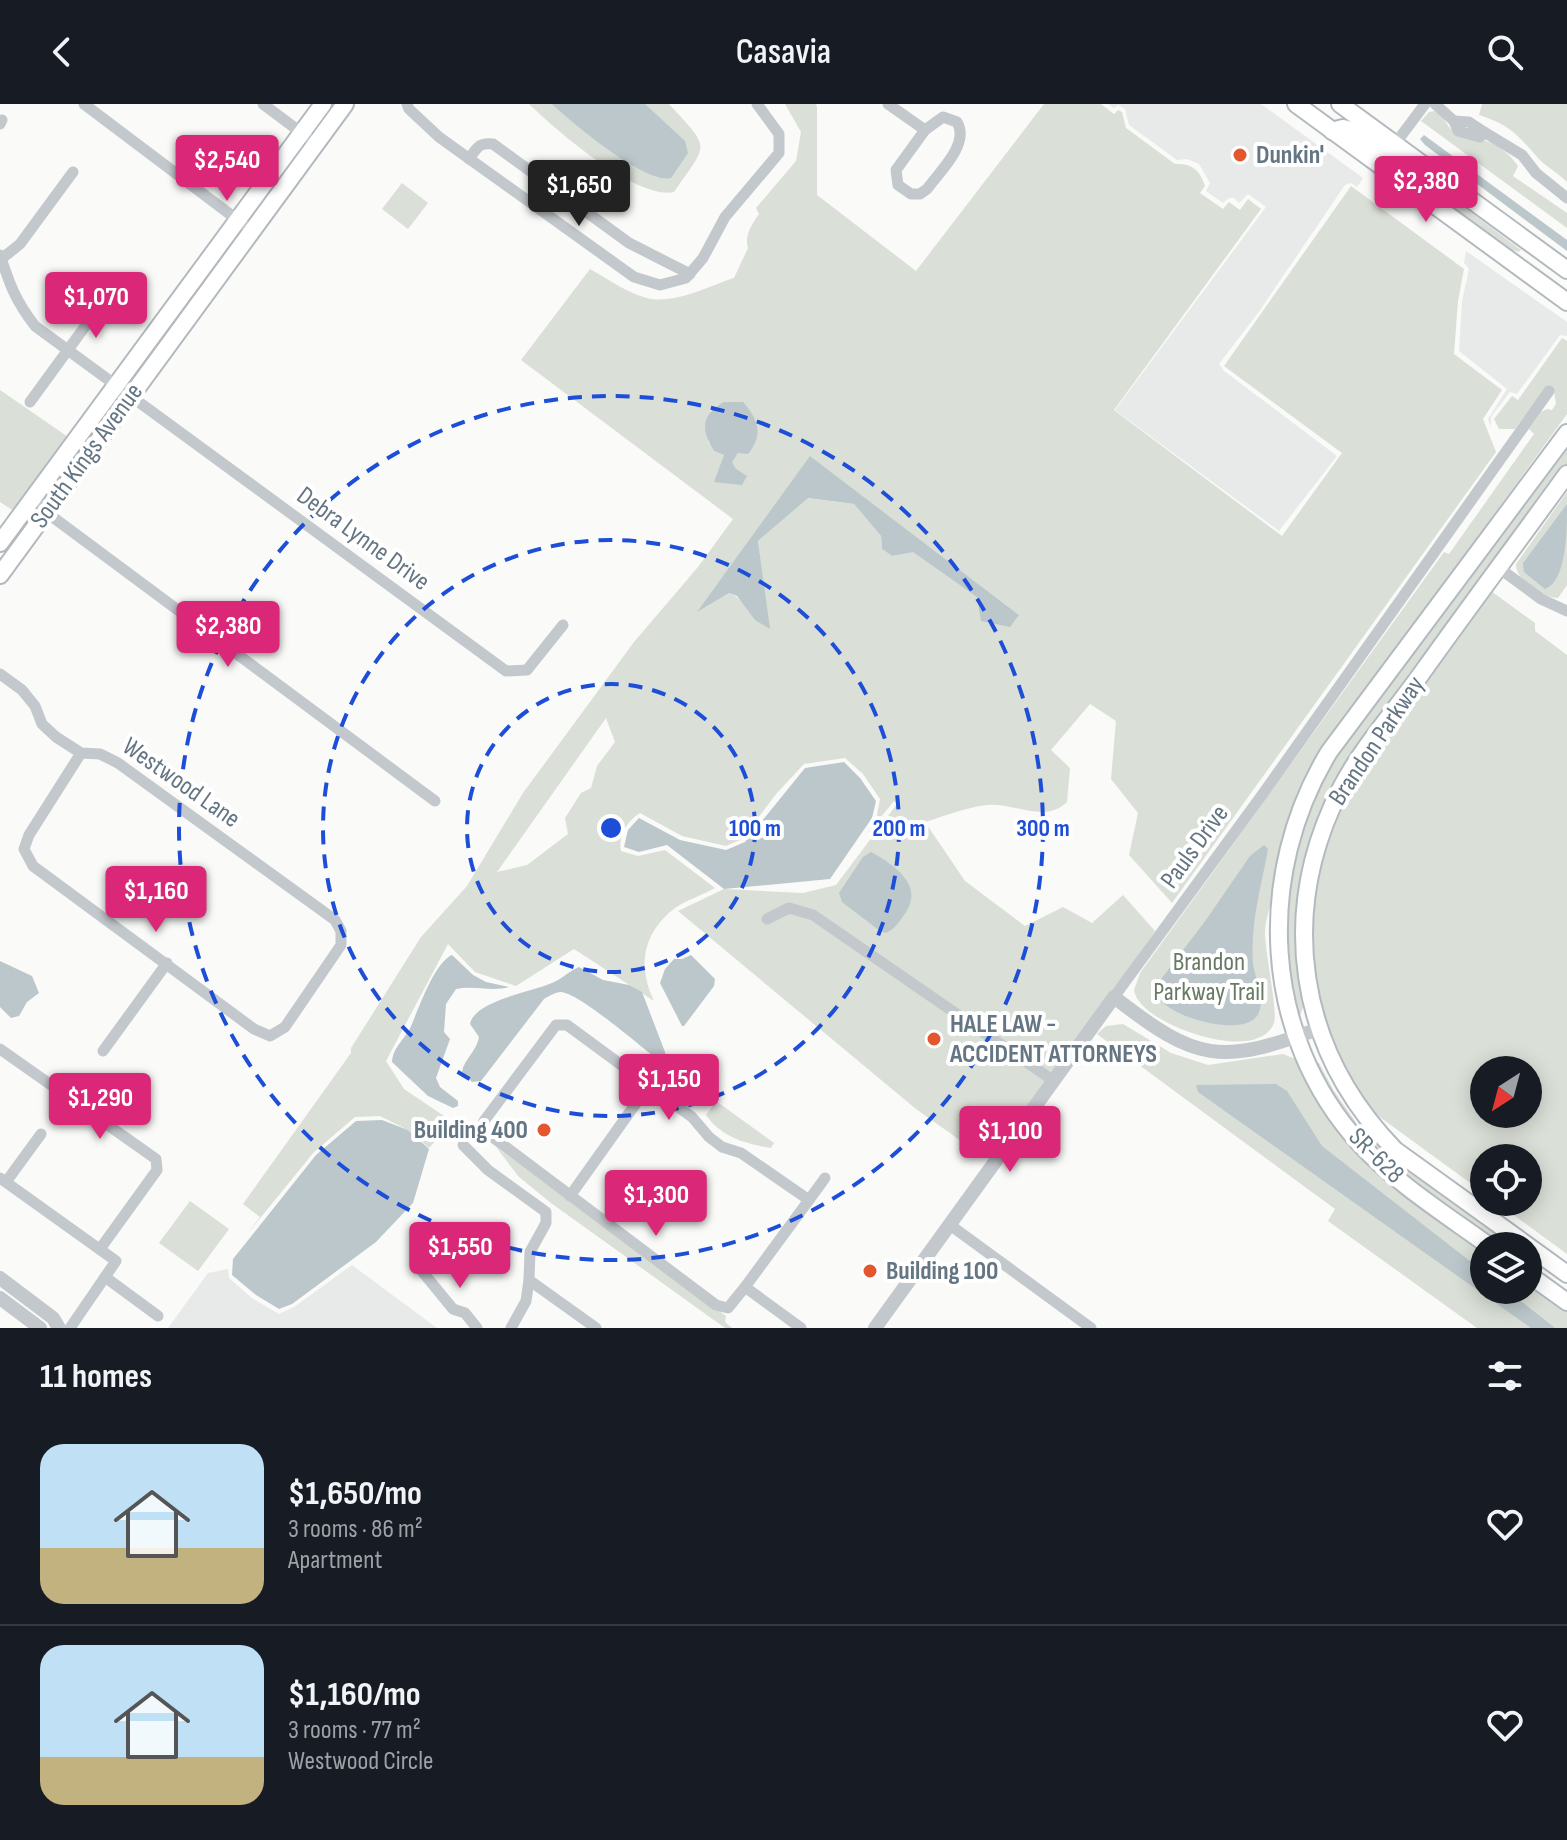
<!DOCTYPE html>
<html lang="en">
<head>
<meta charset="utf-8">
<style>
  body { margin:0; font-family:"Sofia Sans Condensed",sans-serif; background:#242831; color:#f1f3f6; height:100vh; display:flex; flex-direction:column; font-size:30px; white-space:nowrap }
  * { box-sizing:border-box; margin:0 }
  p { font-size:26px; color:#9ea1a6 }
  .icon { flex:none; width:44px; height:44px; fill:none; stroke:currentColor; stroke-width:2; stroke-linecap:round; stroke-linejoin:round }
  .map { position:relative; height:1224px; overflow:hidden }
  .details { display:flex; flex-direction:column; background:#171b24; flex:1 }
  .details>* { flex:none }
  .needle { width:52px; rotate:216deg }
  .tools { position:absolute; left:1470px; top:952px; display:grid; gap:16px }
  .tools a { display:grid; place-items:center; width:72px; height:72px; border-radius:50%; background:#171b24; box-shadow:0 4px 20px #0003; font-size:40px }
  .price { position:absolute; translate:-50% -68px; padding:0 18px; border-radius:8px; background:#db2777; color:#fff; font-size:26px; line-height:52px; filter:drop-shadow(0 2px 4px #0008) }
  .price::after { content:''; position:absolute; left:50%; top:48px; width:24px; height:18px; margin-left:-12px; background:inherit; clip-path:polygon(0 0,100% 0,50% 100%) }
  .price.active { background:#222; color:#fff }
  ul { padding:0; list-style:none }
  li { display:flex; align-items:center; gap:24px; height:200px; padding:0 40px }
  li+li { border-top:2px solid #363941 }
  li span { display:grid; place-items:center; flex:none; width:224px; height:160px; border-radius:24px; color:#555 }
  li>.icon { margin-inline-start:auto }
  span .icon { width:96px; height:96px; fill:#fffc; stroke-width:1 }
  li b { font-size:34px }
  h2 { display:flex; justify-content:space-between; align-items:center; height:96px; padding:0 40px; font-size:34px }
  header { display:flex; justify-content:space-between; align-items:center; height:104px; padding:0 40px; background:#171b24; font-size:36px; font-weight:600 }
  .map>svg:first-child { display:block }
</style>
</head>
<body>
<header><svg class="icon" aria-label="back" viewBox="0 0 24 24"><path d="M15 5l-7 7 7 7"/></svg>Casavia<svg class="icon" aria-label="search" viewBox="0 0 24 24"><circle cx="10" cy="10" r="6"/><path d="M15 15l6 6"/></svg></header>
<div class="map">
<svg width="1567" height="1224" viewBox="0 0 1567 1224">
  <rect width="100%" height="100%" fill="#fafaf8"/>
  <!-- built -->
  <g fill="#e8e9e9">
    <polygon points="1108,0 1261,0 1363,74 1357,83 1351,79 1345,81 1258,209 1219,260 1224,267 1337,352 1279,427 1115,306 1266,103 1248,90 1239,99 1234,94 1229,94 1223,99 1206,87 1210,79 1199,60 1187,55 1177,56 1129,21 1125,5 1118,1 1114,4"/>
    <polygon points="1466,147 1567,218 1567,232 1560,231 1517,290 1510,288 1491,313 1491,323 1488,315 1507,285 1459,247 1462,197 1469,165 1464,159"/>
    <polygon points="352,1161 437,1224 168,1224 208,1169 228,1165 229,1174 253,1195 279,1210 294,1203"/>
  </g>
  <!-- green -->
  <g fill="#dadfd7" fill-rule="evenodd">
    <path d="M529 0H669C711 46 709 38 674 88 636 96 556 26 529 0Z"/>
    <path d="M785 0H816L817 3V91L916 167 1044 0H1101L1114 10 1118 6 1122 8 1126 24 1175 60C1192 59 1200 66 1205 82L1200 89 1223 105 1229 98 1240 106 1248 95 1261 105 1114 306 1282 432 1342 349 1224 262 1351 82 1464 165 1458 197 1454 250 1502 286 1483 315 1496 348 1172 799 1129 751 1138 709 1111 675 1116 617 1090 600 1051 646 1070 664 1067 698C1045 720 1014 698 987 701 967 703 945 712 925 718L965 777 1025 822 1063 803 1092 819 1123 791 1155 827 1054 977 985 1054 916 1005 678 807 724 785 803 789 836 781 897 700 894 697 867 730 876 716 880 695 863 670 845 654 804 660 777 689 742 735 726 742 682 732 640 709C627 717 618 732 621 747L638 752 665 746 715 784C703 791 686 796 675 804 643 829 637 861 654 897L574 845 516 882 475 868 448 840 386 957 404 985 453 1018 429 1044 408 1026 380 1012 355 1013 314 1048 248 1129 260 1113 243 1100 351 949V944L421 833 467 782 523 689 634 538 698 463 733 415 521 256 590 165C608 175 627 189 647 194 674 201 709 182 734 174L748 144C744 132 752 120 759 110L756 104 796 57 801 28ZM723 298H743L738 349 731 358 736 365 719 368 724 351 714 347 708 338 711 305ZM811 353 1019 511 978 493 913 447 892 452 882 445 881 432 854 400 807 394 758 437 769 524C752 515 745 495 729 489L698 507ZM606 614 615 638 597 662 591 684 581 689 565 714 568 730 527 761 497 768Z"/>
    <path d="M1482 0H1567V78C1558 69 1545 62 1537 53 1517 30 1510 21 1479 11Z"/>
    <path d="M1434 7C1445 12 1447 24 1456 30 1464 36 1473 35 1482 36 1495 38 1511 51 1518 62L1513 72 1567 109V124L1421 17 1429 8Z"/>
    <polygon points="402,79 428,99 408,125 382,105"/>
    <polygon points="1425,81 1445,89 1521,146 1519,148 1502,143 1422,84"/>
    <path d="M1562 234 1567 237V310L1328 639C1297 692 1282 732 1272 793 1270 804 1265 817 1265 828 1265 847 1278 909 1274 919 1258 960 1157 924 1139 897 1136 894 1135 890 1134 886L1140 869 1444 448 1449 450 1534 330 1529 325 1541 308 1547 305 1552 306 1556 300 1554 287 1547 282 1515 325H1499L1494 315 1512 292 1518 296Z"/>
    <polygon points="0,286 71,335 17,409 0,398"/>
    <polygon points="1567,338 1567,360 1358,647 1297,822 1303,903 1300,912 1292,899 1283,806 1300,721 1336,649"/>
    <path d="M1567 388V481L1558 494C1542 494 1516 477 1516 460Z"/>
    <path d="M1491 487 1535 519V527L1567 551V1150L1496 1098H1528V1054H1484V1089L1366 1003 1356 989 1323 919 1309 827 1319 757 1341 698ZM1484 966H1528V1010H1484Z"/>
    <polygon points="1123,920 1171,949 1208,961 1283,950 1298,956 1313,987 1352,1041 1484,1146 1484,1186 1528,1186 1528,1178 1567,1206 1567,1224 1477,1224 1328,1117 1335,1105 1097,930 1106,922"/>
    <polygon points="1315,956 1319,959 1334,987 1362,1027 1421,1076 1514,1142 1496,1142 1400,1072 1347,1017"/>
    <path d="M716 997 774 1039 771 1044C746 1040 721 1033 706 1011Z"/>
    <polygon points="496,1043 726,1212 725,1218 732,1224 725,1224 551,1099 519,1073"/>
    <polygon points="190,1097 229,1125 198,1167 159,1139"/>
  </g>
  <!-- water -->
  <g fill="#bbc7cb">
    <path d="M552 0H645L685 37 688 49 671 74C646 81 571 18 552 0Z"/>
    <polygon points="1424,31 1567,136 1567,147 1425,41 1420,35"/>
    <path d="M723 298H743C758 315 764 331 748 350L738 349 732 358 736 365 747 372 742 381 714 378 724 351 714 347C701 326 701 311 723 298Z"/>
    <polygon points="810,352 1019,511 1010,523 981,517 977,493 913,448 892,452 882,445 881,432 854,400 808,394 758,437 770,525 755,516 737,492 729,489 697,508"/>
    <path d="M1567 400C1567 424 1567 477 1545 485L1524 468 1523 459Z"/>
    <polygon points="844,658 860,674 876,697 872,714 830,775 724,785 667,741 639,748 624,743 628,726 639,714 680,736 726,746 745,738 805,664"/>
    <path d="M1264 741 1268 745C1261 784 1250 819 1253 860 1255 874 1265 893 1259 908 1253 925 1224 922 1209 919 1188 914 1165 906 1152 887L1206 816 1250 752Z"/>
    <path d="M871 748C895 761 926 783 904 811 899 818 895 825 886 829L880 827 842 798 839 789 863 753Z"/>
    <path d="M452 851 473 871 486 878 509 883C491 888 474 881 456 885L446 900 444 928 450 935 436 974 440 983 458 997V1002L453 1004 428 992 392 958C393 942 406 935 412 920 419 903 435 858 452 851Z"/>
    <polygon points="691,851 715,875 714,882 684,922 682,922 660,879 665,865 674,855 682,855"/>
    <polygon points="0,857 32,872 39,889 27,898 19,912 11,914 0,903"/>
    <path d="M579 863 603 876 629 881 642 888 665 948 666 957 657 955C640 942 579 889 561 888 555 888 549 892 544 895L481 977 472 978 462 968C464 955 477 947 479 933L470 920C474 897 531 888 552 879 562 875 569 867 579 863Z"/>
    <polygon points="1276,980 1287,987 1322,1042 1484,1168 1484,1186 1507,1186 1555,1224 1531,1224 1198,988 1196,981"/>
    <polygon points="382,1016 408,1026 429,1045 413,1099 376,1138 292,1200 279,1205 256,1191 232,1171 233,1155 316,1051 356,1017"/>
  </g>
  <g fill="none" stroke-linecap="round" stroke-linejoin="round">
    <defs>
      <g id="secondary">
        <polyline points="1296,0 1567,198"/>
        <polyline points="1340,0 1567,166"/>
        <polyline points="1332,27 1343,24 1354,27 1414,69 1436,76"/>
        <path d="M1567 370C1520 435 1471 500 1424 566 1398 603 1362 643 1341 684 1277 809 1297 945 1395 1046L1567 1170"/>
        <polyline points="0,439 323,0"/>
        <polyline points="0,471 345,0"/>
        <path d="M1489 1142C1445 1110 1397 1080 1360 1040 1261 931 1255 770 1329 648L1567 329"/>
        <polyline points="1528,1170 1567,1198"/>
      </g>
    </defs>
    <!-- secondary casing -->
    <use href="#secondary" stroke="#b3babf" stroke-width="20"/>
    <!-- minor -->
    <g stroke="#c3c8cc" stroke-width="11">
      <polyline points="84,0 243,120"/>
      <polyline points="263,0 307,33"/>
      <polyline points="407,0 409,5 439,33 634,173 660,181 686,174 703,154 725,113 779,49 779,30 757,0"/>
      <polyline points="888,0 925,26"/>
      <polyline points="1435,0 1454,17 1458,27 1480,33 1484,28 1522,51 1536,69 1567,94"/>
      <path d="M943 13 957 18C970 40 940 67 927 85L920 90H911L898 81 896 66 925 26Z"/>
      <polyline points="1454,17 1469,18 1484,28"/>
      <polyline points="0,20 2,16"/>
      <polyline points="1395,40 1425,0"/>
      <path d="M469 55C477 44 479 38 493 40L629 139 690 170"/>
      <path d="M0 151C10 181 15 196 35 222L506 567 527 566 563 521"/>
      <polyline points="0,156 20,140 73,68"/>
      <polyline points="30,298 97,206"/>
      <polyline points="43,402 54,414 435,697"/>
      <polyline points="1499,464 1541,495 1567,507"/>
      <polyline points="0,570 22,586 35,602 42,620 56,633 81,649 100,650 118,659 335,816 341,827 341,841 285,923 270,932 254,925 33,762 24,745 29,731 81,649"/>
      <polyline points="767,815 789,804 813,811 1054,977"/>
      <polyline points="1114,893 1262,691 1549,287"/>
      <polyline points="0,945 156,1055 157,1066 100,1145"/>
      <polyline points="103,947 167,859"/>
      <polyline points="463,1041 488,1066 546,1108 546,1119 530,1148 529,1176 596,1224"/>
      <polyline points="0,1074 116,1157 70,1224"/>
      <polyline points="6,1078 41,1030"/>
      <polyline points="570,1092 649,981"/>
      <polyline points="809,1096 825,1074"/>
      <polyline points="950,1121 1091,1224"/>
      <polyline points="451,1142 421,1166 453,1205 465,1209 477,1224"/>
      <polyline points="105,1173 158,1212"/>
      <polyline points="745,1183 809,1096 741,1049 722,1043 709,1033 692,1013 567,921 556,921 484,1017 482,1025 716,1201 728,1204 745,1183 801,1224"/>
      <polyline points="511,1224 526,1197 529,1176"/>
    </g>
    <!-- tertiary -->
    <g stroke="#c3c8cc" stroke-width="14">
      <polyline points="0,1174 53,1214 59,1224"/>
      <polyline points="0,1194 40,1224"/>
      <path d="M875 1224 1114 893C1197 958 1220 961 1318 925"/>
    </g>
    <!-- secondary -->
    <use href="#secondary" stroke="#fff" stroke-width="16"/>
  </g>
  <!-- distance rings -->
  <g fill="none" stroke="#1d4ed8" stroke-width="4" stroke-dasharray="14 10">
    <circle cx="611" cy="724" r="144"/>
    <circle cx="611" cy="724" r="288"/>
    <circle cx="611" cy="724" r="432"/>
  </g>
  <!-- markers -->
  <g fill="#e4572e" stroke="#fff" stroke-width="3">
    <circle cx="1240" cy="51" r="8"/>
    <circle cx="934" cy="935" r="8"/>
    <circle cx="544" cy="1026" r="8"/>
    <circle cx="870" cy="1167" r="8"/>
  </g>
  <g text-anchor="middle" dominant-baseline="central" stroke-width="8" stroke-linejoin="round" paint-order="stroke">
    <!-- poi labels -->
    <g font-size="26" font-weight="bold" fill="#657683" stroke="#fff" text-anchor="start">
      <text x="1256" y="51">Dunkin'</text>
      <text x="950" y="920">HALE LAW -<tspan x="950" dy="30">ACCIDENT ATTORNEYS</tspan></text>
      <text x="528" y="1026" text-anchor="end">Building 400</text>
      <text x="886" y="1167">Building 100</text>
    </g>
    <!-- street labels -->
    <g font-size="26" fill="#657683" stroke="#fff">
      <text transform="translate(87 352) rotate(-54)">South Kings Avenue</text>
      <text transform="translate(363 435) rotate(36)">Debra Lynne Drive</text>
      <text transform="translate(1377 637) rotate(-56)">Brandon Parkway</text>
      <text transform="translate(181 679) rotate(35)">Westwood Lane</text>
      <text transform="translate(1195 743) rotate(-54)">Pauls Drive</text>
      <text transform="translate(1376 1052) rotate(45)">SR-628</text>
    </g>
    <!-- park labels -->
    <g font-size="26" fill="#687a64" stroke="#fff">
      <text x="1209" y="858">Brandon<tspan x="1209" dy="30">Parkway Trail</tspan></text>
    </g>
  </g>
  <circle cx="611" cy="724" r="12" fill="#1d4ed8" stroke="#fff" stroke-width="4"/>
  <g font-size="24" text-anchor="middle" font-weight="bold" fill="#1d4ed8" stroke="#fff" stroke-width="8" stroke-linejoin="round" paint-order="stroke">
    <text x="755" y="732">100 m</text>
    <text x="899" y="732">200 m</text>
    <text x="1043" y="732">300 m</text>
  </g>
</svg>
<div class="tools">
<a><svg class="needle" viewBox="-14 -14 28 28"><path d="M0-13l5 13h-10z" fill="#e53935"/><path d="M0 13l5-13h-10z" fill="#9ea1a6"/></svg></a>
<a><svg class="icon" aria-label="locate" viewBox="0 0 24 24"><circle cx="12" cy="12" r="6"/><path d="M12 2v4M12 18v4M2 12h4M18 12h4"/></svg></a>
<a><svg class="icon" aria-label="layers" viewBox="0 0 24 24"><path d="M12 4l9 5-9 5-9-5zM3 14l9 5 9-5"/></svg></a>
</div>
<b class="price" style="left:227px;top:99px">$2,540</b>
<b class="price" style="left:1426px;top:120px">$2,380</b>
<b class="price active" style="left:579px;top:124px">$1,650</b>
<b class="price" style="left:96px;top:236px">$1,070</b>
<b class="price" style="left:228px;top:565px">$2,380</b>
<b class="price" style="left:156px;top:830px">$1,160</b>
<b class="price" style="left:669px;top:1018px">$1,150</b>
<b class="price" style="left:100px;top:1037px">$1,290</b>
<b class="price" style="left:1010px;top:1070px">$1,100</b>
<b class="price" style="left:656px;top:1134px">$1,300</b>
<b class="price" style="left:460px;top:1186px">$1,550</b>
</div>
<section class="details">
<h2>11 homes<svg class="icon" aria-label="filters" viewBox="0 0 24 24"><path d="M4 7h16M4 17h16"/><circle cx="9" cy="7" r="2"/><circle cx="15" cy="17" r="2"/></svg></h2>
<ul>
<li><span style="background:linear-gradient(#bfe0f5 65%,#c2b280 0)"><svg class="icon" aria-label="home" viewBox="0 0 24 24"><path d="M3 11l9-7 9 7M6 9v11h12V9"/></svg></span><div><b>$1,650/mo</b><p>3 rooms · 86 m²</p><p>Apartment</p></div><svg class="icon" aria-label="heart" viewBox="0 0 24 24"><path d="M12 20l-8-8c-3-5 5-10 8-4 3-6 11-1 8 4z"/></svg></li>
<li><span style="background:linear-gradient(#bfe0f5 70%,#c2b280 0)"><svg class="icon" aria-label="home" viewBox="0 0 24 24"><path d="M3 11l9-7 9 7M6 9v11h12V9"/></svg></span><div><b>$1,160/mo</b><p>3 rooms · 77 m²</p><p>Westwood Circle</p></div><svg class="icon" aria-label="heart" viewBox="0 0 24 24"><path d="M12 20l-8-8c-3-5 5-10 8-4 3-6 11-1 8 4z"/></svg></li>
</ul>
</section>
</body>
</html>
